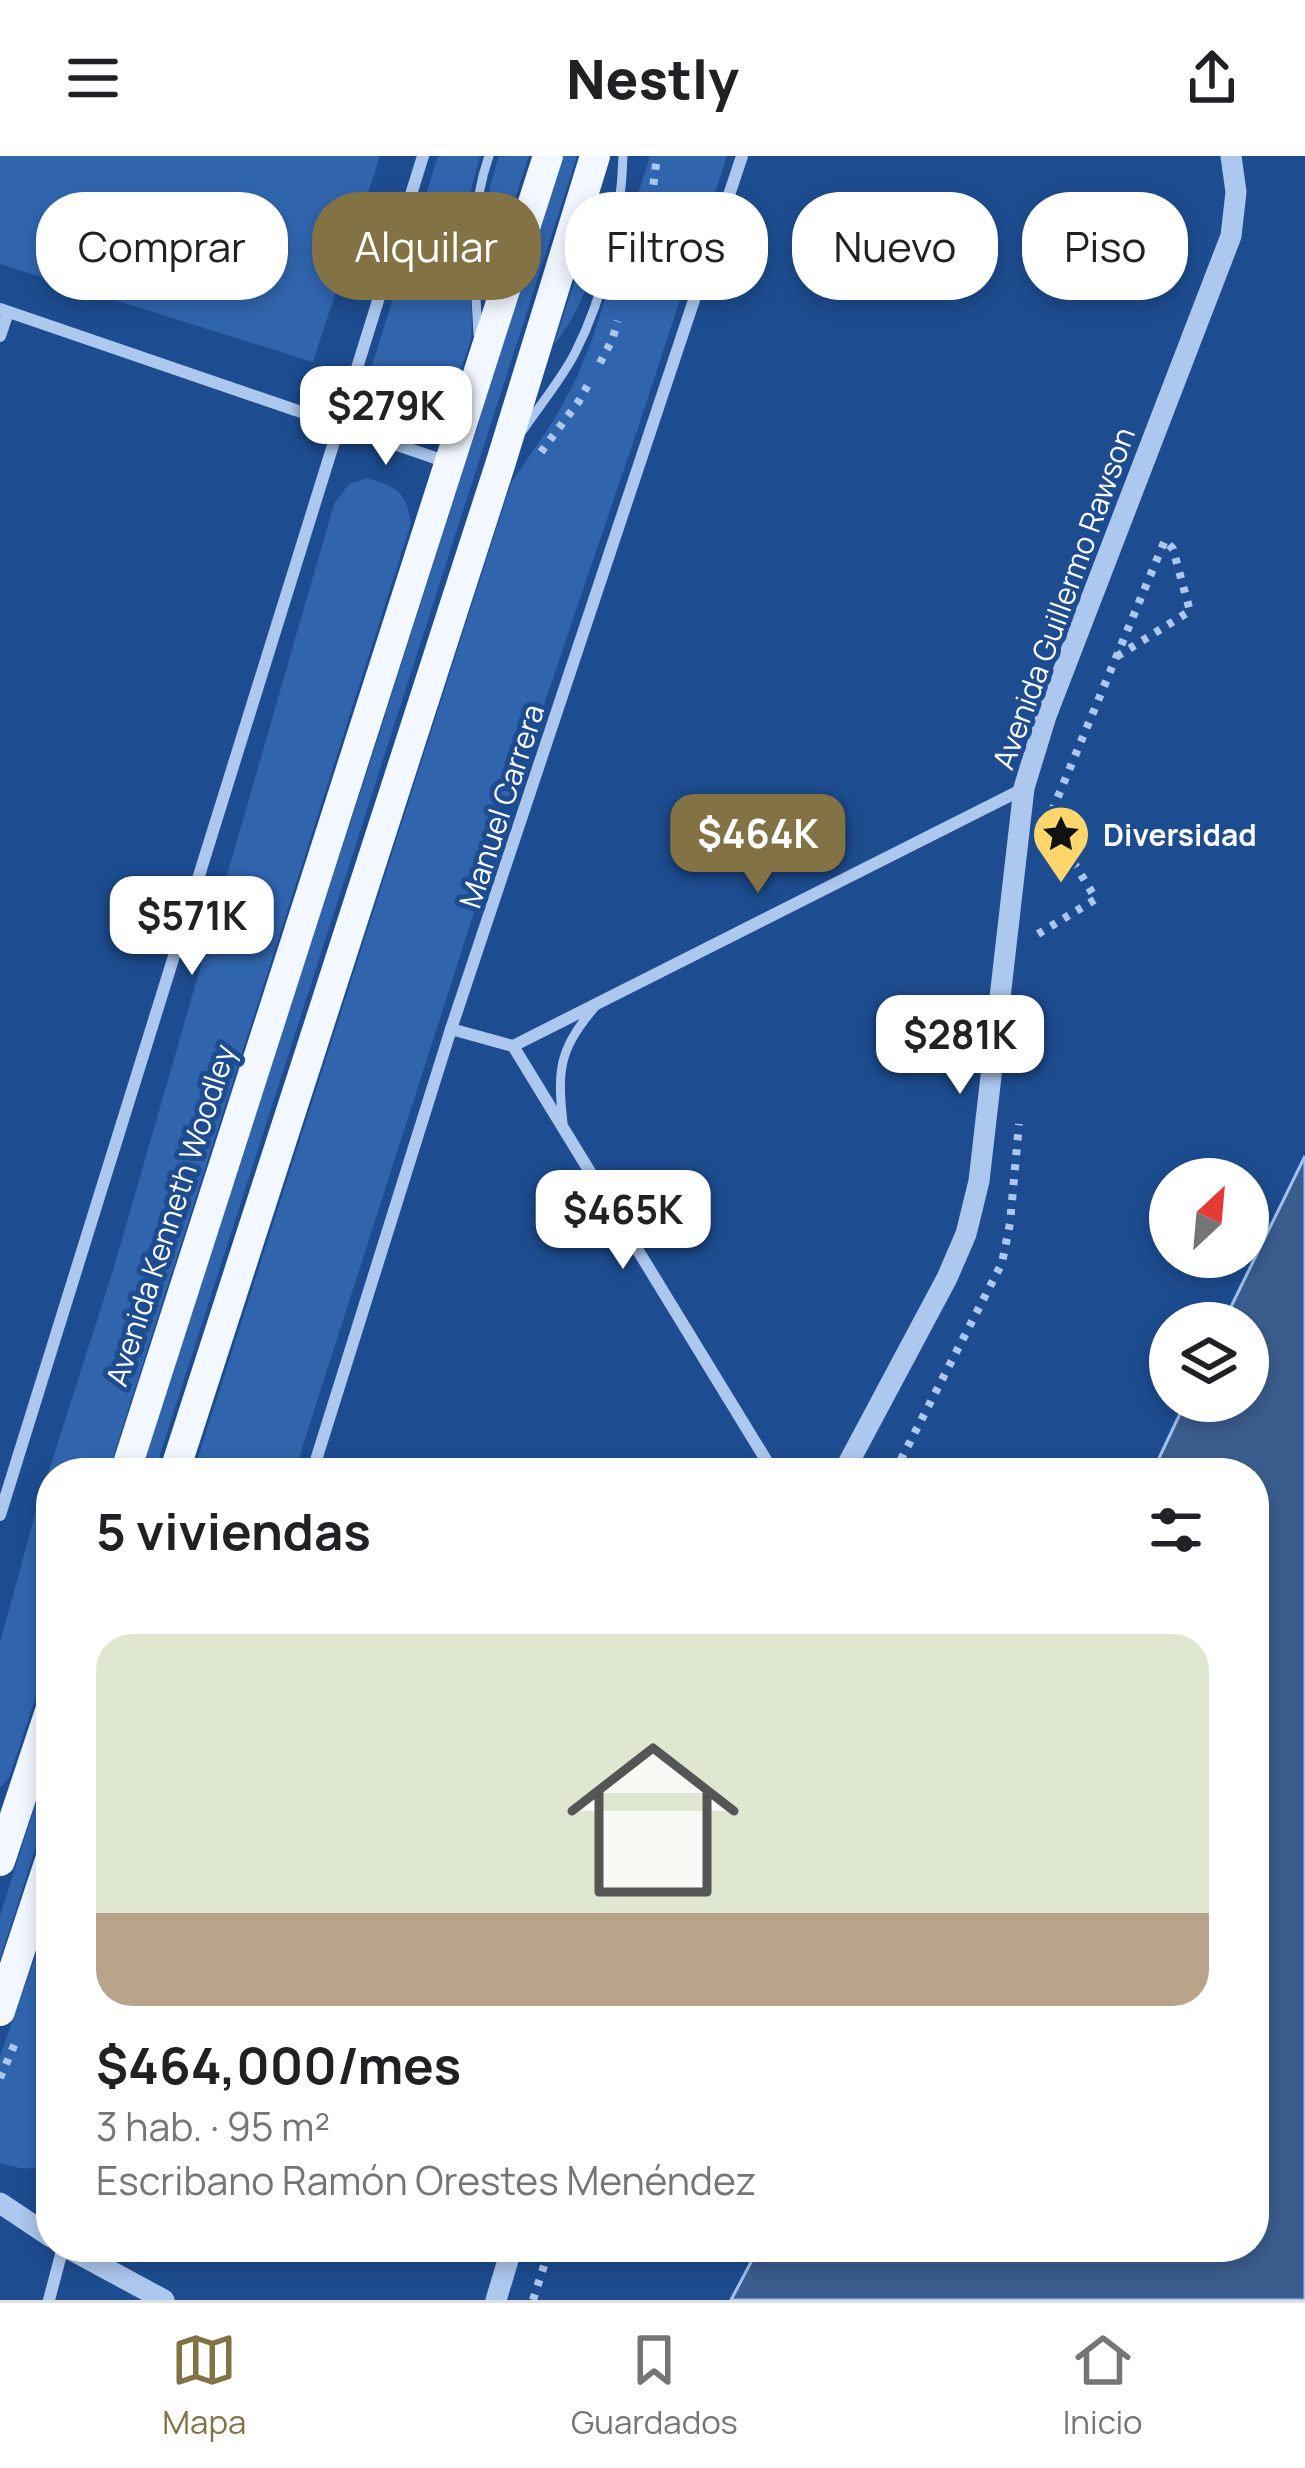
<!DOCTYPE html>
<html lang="es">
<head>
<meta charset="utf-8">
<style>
  body { margin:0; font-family:Manrope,sans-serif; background:#f6f6f6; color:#202124; height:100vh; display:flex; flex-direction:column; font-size:45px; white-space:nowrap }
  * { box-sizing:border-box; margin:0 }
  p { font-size:39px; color:#757577 }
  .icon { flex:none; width:66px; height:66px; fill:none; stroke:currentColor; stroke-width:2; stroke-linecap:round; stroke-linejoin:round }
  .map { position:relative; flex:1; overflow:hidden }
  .details { position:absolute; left:36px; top:1302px; width:1233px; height:804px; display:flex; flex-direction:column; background:#fff; border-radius:48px; box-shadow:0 6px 18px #0003 }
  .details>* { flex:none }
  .hud { position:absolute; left:36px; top:36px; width:1233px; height:108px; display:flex; gap:24px }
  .needle { width:78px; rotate:26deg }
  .fabs { position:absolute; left:1149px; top:1002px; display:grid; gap:24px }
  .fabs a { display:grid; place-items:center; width:120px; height:120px; border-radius:50%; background:#fff; box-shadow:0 6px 18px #0003; font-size:60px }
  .price { position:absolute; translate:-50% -102px; padding:0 27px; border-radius:24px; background:#fff; color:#222; font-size:39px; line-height:78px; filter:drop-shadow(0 3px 6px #0008) }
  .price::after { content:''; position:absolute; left:50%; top:72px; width:36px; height:27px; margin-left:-18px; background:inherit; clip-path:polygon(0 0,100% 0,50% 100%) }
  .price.selected { background:#837344; color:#fff }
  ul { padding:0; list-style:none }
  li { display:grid; align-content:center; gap:24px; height:636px; padding:0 60px }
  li+li { border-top:3px solid #e0e0e0 }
  li span { display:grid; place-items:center; height:372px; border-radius:36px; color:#555 }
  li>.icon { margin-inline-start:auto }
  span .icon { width:216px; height:216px; fill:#fffc; stroke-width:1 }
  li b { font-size:51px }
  h2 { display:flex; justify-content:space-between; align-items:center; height:144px; padding:0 60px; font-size:51px }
  .chip { padding:0 42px; border-radius:48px; background:#fff; box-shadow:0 6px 18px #0003; font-size:42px; line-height:108px }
  .chip.selected { background:#837344; color:#fff }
  header { display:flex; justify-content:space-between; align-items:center; height:156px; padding:0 60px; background:#fff; font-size:54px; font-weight:800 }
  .menu { display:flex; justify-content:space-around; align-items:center; height:168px; border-top:3px solid #e0e0e0; background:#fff; font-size:33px; color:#757577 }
  .menu a { display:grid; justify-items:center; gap:6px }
  .menu .selected { color:#837344 }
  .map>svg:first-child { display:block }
</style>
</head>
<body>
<header><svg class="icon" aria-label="menu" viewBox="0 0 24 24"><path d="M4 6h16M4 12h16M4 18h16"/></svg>Nestly<svg class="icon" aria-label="share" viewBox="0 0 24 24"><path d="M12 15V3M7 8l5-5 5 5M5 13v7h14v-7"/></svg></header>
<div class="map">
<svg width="1305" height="2144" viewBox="0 0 1305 2144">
  <rect width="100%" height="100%" fill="#1d4c90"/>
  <!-- green -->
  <g fill="#3065ae">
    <polygon points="0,0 380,0 313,206 0,108"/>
    <polygon points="438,0 480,0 465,56 472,163 471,183 443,267 427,281 403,287 362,275 357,257"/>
    <path d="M499 0H529L497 98C477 68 489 32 499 0Z"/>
    <polygon points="563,0 577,0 154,1317 140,1317 252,963 359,641"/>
    <polygon points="650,0 727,0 639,269 487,716 294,1317 193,1317 511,327 554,264 576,223 592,184"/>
    <path d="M603 40C611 79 581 159 554 188Z"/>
    <path d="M367 322C398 332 405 334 411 367L108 1317H51V1495L9 1622 0 1632V1487L35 1358 114 1111 334 348 349 328Z"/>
    <polygon points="51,1598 51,1644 0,1803 0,1760"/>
    <path d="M51 1756V2005C33 2016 19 2013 0 2007V1900Z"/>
  </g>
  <!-- water -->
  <polygon fill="#3b5d8e" stroke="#a0c2ef" stroke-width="3" points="1305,1000 1305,2144 731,2144 759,2091 1254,2091 1254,1317 1152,1317 1186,1245 1248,1245 1248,1167 1223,1167"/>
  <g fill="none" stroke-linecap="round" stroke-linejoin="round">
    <!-- path -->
    <g stroke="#acc8ee" stroke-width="8" stroke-dasharray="6 9" stroke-linecap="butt">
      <polyline points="640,87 651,48 657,0"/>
      <polyline points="600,207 612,184 618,165"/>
      <polyline points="541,296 579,245 590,225"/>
      <polyline points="1052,655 1165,384 1173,393 1190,455 1116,501"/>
      <polyline points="1038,778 1096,743 1050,668"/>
      <polyline points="894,1317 1002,1107 1010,1067 1019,968"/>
      <polyline points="0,1922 16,1885"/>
      <polyline points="533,2144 550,2091"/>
    </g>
    <!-- service -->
    <g stroke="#acc8ee" stroke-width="9">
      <path d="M478 178C475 117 468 59 489 0"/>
      <path d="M523 274C540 249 561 224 575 197 605 138 621 66 623 0"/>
      <path d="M563 967C557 914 559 892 595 851"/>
    </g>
    <!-- minor -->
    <g stroke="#acc8ee" stroke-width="12">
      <polyline points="0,153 447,306"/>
      <polyline points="0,180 8,156"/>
      <polyline points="451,873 513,890"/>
      <polyline points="513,890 1023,633"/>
      <polyline points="513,890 774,1317"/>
      <polyline points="312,1317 451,873 742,0"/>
      <polyline points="0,1359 423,0"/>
      <polyline points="49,2144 63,2091"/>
    </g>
    <!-- tertiary -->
    <g stroke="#acc8ee" stroke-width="21">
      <polyline points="843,1317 947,1122 966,1078 979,1025 1024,632 1046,560 1231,80 1236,36 1231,0"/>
      <polyline points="0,2047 51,2081"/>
      <polyline points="66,2091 164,2144"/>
      <polyline points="496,2144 512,2091"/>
    </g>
    <!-- primary -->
    <g stroke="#f3f7ff" stroke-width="30">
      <polyline points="125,1317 548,0"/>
      <polyline points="174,1317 500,309 595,0"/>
      <polyline points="0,1705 51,1552"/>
      <polyline points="0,1855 51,1701"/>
    </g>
  </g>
  <!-- icons -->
  <defs>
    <symbol id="sight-pin" viewBox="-11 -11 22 30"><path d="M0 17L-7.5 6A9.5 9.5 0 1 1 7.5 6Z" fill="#fdd76b" stroke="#1d4c90"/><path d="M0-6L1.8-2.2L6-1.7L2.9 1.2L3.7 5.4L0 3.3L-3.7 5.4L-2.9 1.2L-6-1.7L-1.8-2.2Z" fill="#111"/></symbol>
  </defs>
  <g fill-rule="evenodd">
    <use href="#sight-pin" x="1028" y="645" width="66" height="90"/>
  </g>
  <g text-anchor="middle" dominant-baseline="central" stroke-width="10" stroke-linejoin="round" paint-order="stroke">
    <!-- street labels -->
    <g font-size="30" fill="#fff" stroke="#1d4c90">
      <text transform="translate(1063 442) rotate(-70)">Avenida Guillermo Rawson</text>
      <text transform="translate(501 650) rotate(-72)">Manuel Carrera</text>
      <text transform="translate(170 1059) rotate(-72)">Avenida Kenneth Woodley</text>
    </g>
    <!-- poi labels -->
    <g font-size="30" font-weight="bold" fill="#fff" stroke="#1d4c90" text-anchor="start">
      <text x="1103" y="678">Diversidad</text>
    </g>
  </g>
</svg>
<div class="fabs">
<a><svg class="needle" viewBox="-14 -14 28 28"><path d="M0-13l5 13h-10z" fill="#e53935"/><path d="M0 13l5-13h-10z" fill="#757577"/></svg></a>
<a><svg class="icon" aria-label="layers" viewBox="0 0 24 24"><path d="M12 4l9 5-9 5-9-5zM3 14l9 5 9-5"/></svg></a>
</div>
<b class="price" style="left:386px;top:312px">$279K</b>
<b class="price selected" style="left:758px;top:740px">$464K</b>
<b class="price" style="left:192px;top:822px">$571K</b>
<b class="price" style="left:960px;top:941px">$281K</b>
<b class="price" style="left:623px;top:1116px">$465K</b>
<div class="hud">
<a class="chip">Comprar</a>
<a class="chip selected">Alquilar</a>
<a class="chip">Filtros</a>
<a class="chip">Nuevo</a>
<a class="chip">Piso</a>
</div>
<section class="details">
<h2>5 viviendas<svg class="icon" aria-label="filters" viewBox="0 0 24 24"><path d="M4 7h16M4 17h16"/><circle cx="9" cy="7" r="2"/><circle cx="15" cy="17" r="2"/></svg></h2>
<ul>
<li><span style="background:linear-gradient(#dfe7d0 75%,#b9a48a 0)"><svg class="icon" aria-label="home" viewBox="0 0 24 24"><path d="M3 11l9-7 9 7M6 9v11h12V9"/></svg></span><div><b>$464,000/mes</b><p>3 hab. · 95 m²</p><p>Escribano Ramón Orestes Menéndez</p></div></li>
</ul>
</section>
</div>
<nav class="menu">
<a class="selected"><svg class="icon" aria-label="map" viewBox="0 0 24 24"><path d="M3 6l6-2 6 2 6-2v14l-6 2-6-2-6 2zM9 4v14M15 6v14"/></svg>Mapa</a>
<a><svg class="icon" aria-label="saved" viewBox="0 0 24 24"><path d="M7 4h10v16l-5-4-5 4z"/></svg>Guardados</a>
<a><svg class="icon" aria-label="home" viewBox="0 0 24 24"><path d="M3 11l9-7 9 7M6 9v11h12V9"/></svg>Inicio</a>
</nav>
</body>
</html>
